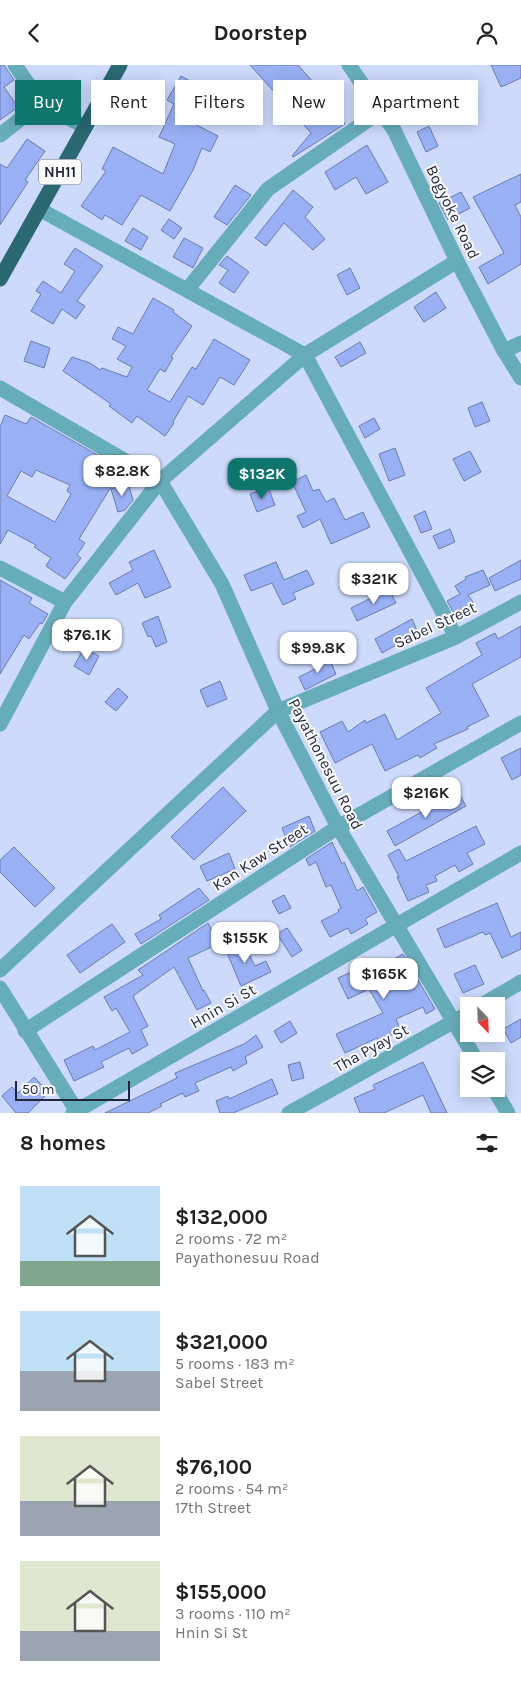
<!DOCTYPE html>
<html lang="en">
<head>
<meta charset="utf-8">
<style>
  body { margin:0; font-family:Karla,sans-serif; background:#f6f6f6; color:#202124; height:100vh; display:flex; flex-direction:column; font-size:19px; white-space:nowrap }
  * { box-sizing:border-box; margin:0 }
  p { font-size:16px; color:#757577 }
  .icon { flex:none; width:28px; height:28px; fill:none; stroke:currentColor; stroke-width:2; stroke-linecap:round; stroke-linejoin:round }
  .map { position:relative; height:1048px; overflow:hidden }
  .drawer { display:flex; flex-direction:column; background:#fff; flex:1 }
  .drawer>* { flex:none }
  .hud { position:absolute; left:15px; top:15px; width:491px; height:45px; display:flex; gap:10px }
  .needle { width:32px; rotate:157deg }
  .tools { position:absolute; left:460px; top:932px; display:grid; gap:10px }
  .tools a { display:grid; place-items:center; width:45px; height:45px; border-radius:0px; background:#fff; box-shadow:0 2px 12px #0003; font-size:25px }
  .scale { position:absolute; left:15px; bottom:12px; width:115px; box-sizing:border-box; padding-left:5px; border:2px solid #1f263b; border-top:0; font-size:14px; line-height:18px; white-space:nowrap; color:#1f263b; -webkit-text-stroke:4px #fbfbfb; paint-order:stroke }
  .price { position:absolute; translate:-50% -42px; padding:0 11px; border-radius:10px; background:#fff; color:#222; font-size:16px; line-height:32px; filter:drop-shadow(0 1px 2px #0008) }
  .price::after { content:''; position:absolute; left:50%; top:30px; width:15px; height:11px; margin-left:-8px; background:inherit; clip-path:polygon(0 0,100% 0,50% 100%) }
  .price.on { background:#0f766e; color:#fff }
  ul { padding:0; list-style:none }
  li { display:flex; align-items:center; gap:15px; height:125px; padding:0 20px }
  li span { display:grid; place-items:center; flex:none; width:140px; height:100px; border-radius:0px; color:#555 }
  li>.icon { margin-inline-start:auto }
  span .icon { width:60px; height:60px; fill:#fffc; stroke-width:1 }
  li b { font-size:21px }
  h2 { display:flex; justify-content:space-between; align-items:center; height:60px; padding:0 20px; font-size:21px }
  .tag { padding:0 18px; border-radius:0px; background:#fff; box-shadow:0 2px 12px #0003; font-size:18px; line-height:45px }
  .tag.on { background:#0f766e; color:#fff }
  header { display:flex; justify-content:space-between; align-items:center; height:65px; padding:0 20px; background:#fff; font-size:22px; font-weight:700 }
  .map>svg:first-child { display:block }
</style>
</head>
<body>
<header><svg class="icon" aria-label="back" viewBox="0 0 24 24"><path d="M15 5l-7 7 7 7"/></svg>Doorstep<svg class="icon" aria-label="person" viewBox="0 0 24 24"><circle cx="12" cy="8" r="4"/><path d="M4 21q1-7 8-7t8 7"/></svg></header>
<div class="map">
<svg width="521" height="1048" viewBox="0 0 521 1048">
  <rect width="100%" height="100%" fill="#cddafc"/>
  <!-- building -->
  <g fill="#99b0f4" stroke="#6a7baf" fill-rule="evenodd">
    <polygon points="0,0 4,0 14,15 4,22 18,42 0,55"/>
    <polygon points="250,0 298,0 313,17 286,40"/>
    <polygon points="491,0 521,0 521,13 501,22"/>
    <polygon points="181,11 202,23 185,54 218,71 210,87 202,83 193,105 170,146 141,130 122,160 105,150 102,155 81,141 106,106 102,104 113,82 163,109 175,79 159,72 174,39 167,35"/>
    <polygon points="233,20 263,38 255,51 225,33"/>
    <polygon points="332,38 345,59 293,92 292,91 311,68 301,57"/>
    <polygon points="429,61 438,81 426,87 417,67"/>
    <polygon points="27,74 45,86 25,115 28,117 0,160 0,99 7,103"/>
    <polygon points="367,80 388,117 366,129 356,112 335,125 325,107"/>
    <polygon points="521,109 521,137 515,140 521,152 521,199 488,219 479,202 504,188 473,132"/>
    <polygon points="235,120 251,130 227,160 214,152"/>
    <polygon points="293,125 313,142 305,152 325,174 313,185 284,158 266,181 255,173"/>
    <polygon points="461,127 470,143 448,155 439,138"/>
    <polygon points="169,154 182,163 174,174 161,165"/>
    <polygon points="133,163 148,172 141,185 125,176"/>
    <polygon points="184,173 203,183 193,203 173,192"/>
    <polygon points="75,183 103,201 77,236 85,241 76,254 62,244 53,259 31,246 41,229 36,226 43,216 61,228 75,206 64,199"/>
    <polygon points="227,191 249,207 234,228 219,218 228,205 219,200"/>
    <polygon points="350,203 360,223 347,230 337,210"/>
    <polygon points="436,227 446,243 424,257 414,242"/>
    <polygon points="153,233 174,245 173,247 192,261 171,292 173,293 165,307 160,304 147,325 170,337 192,302 196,304 214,274 250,295 234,320 220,312 203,340 188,331 173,357 174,358 165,371 137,351 132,358 109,341 111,339 63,306 72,292 90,298 100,305 102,303 127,312 132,302 117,294 126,281 112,274 118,262 133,269"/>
    <polygon points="31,276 50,283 44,303 24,296"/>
    <polygon points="360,277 366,288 341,302 335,292"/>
    <polygon points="482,337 490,356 475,362 468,343"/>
    <path d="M5 350 26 359 31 352 122 404 79 474 85 478 77 490 81 493 65 514 46 501 51 493 34 482 36 480 8 465 0 479V362ZM36 405 70 420 67 426 71 429 55 457 7 431 21 406 32 412Z"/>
    <polygon points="374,353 380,364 365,373 359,361"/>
    <polygon points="395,383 405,410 389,416 379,389"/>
    <polygon points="470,386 481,407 464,416 453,394"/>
    <polygon points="306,410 313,426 319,424 326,437 334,433 345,455 363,447 370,462 331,479 320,454 303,463 297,451 306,447 292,417"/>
    <polygon points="128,418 133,435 125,445 118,447 111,424"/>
    <polygon points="268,422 275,440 257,447 250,429"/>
    <polygon points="425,446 432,464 421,468 414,451"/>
    <polygon points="450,464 455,477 439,484 433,471"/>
    <polygon points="154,485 171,522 145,533 138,518 116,530 109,518 133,505 129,497"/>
    <polygon points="521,495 521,514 495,526 489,513"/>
    <polygon points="276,497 284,515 307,505 314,519 293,528 296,534 283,540 272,518 251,526 244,510"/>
    <polygon points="483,505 490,520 468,530 475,540 456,552 447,536 460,529 455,521 466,514 465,512"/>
    <polygon points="0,515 32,533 29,538 48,549 42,559 40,558 29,574 24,570 0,609"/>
    <polygon points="389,524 396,538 357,556 351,543"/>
    <polygon points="158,551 167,577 156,582 151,571 148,572 142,558"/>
    <polygon points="412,554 418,568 382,588 375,574"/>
    <polygon points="521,561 521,592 472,619 489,651 467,662 468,664 434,679 437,683 420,693 418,690 385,706 372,679 335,698 320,667 342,656 348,667 365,655 366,658 385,649 397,675 441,648 426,623 482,590 476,578 495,568 498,574"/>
    <polygon points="84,583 99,591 89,610 74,601"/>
    <polygon points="328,591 336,609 305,625 299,612 319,602 317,597"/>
    <polygon points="220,616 227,634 207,642 200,625"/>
    <polygon points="118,623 128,632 116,646 105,637"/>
    <polygon points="521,683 521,710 512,715 501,693"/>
    <polygon points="223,722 246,746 194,795 171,772"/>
    <polygon points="458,727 466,741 395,781 387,766"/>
    <polygon points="309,751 315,766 290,782 282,763"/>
    <polygon points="476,761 485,779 467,788 473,799 459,807 455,800 435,811 437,816 426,820 429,827 408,836 397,812 399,812 388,790 399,784 406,796"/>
    <polygon points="332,777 342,799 344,797 357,826 363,822 377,847 365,854 368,859 351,869 348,863 330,872 321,856 339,847 338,845 341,843 331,820 326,822 316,797 309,801 306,794"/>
    <polygon points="14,782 55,823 35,842 0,807 0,795"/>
    <polygon points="229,788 235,804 207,816 200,801"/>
    <polygon points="199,823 209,835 141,879 135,869 161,854 159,850"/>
    <polygon points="284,830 291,843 279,849 272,836"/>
    <polygon points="497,838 511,872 521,867 521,884 502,893 490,868 485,870 483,867 445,883 437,864"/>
    <polygon points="208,858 218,879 188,893 203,926 204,925 211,938 197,945 174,902 133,931 148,961 141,965 148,980 132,989 129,983 101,997 104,1002 74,1016 64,995 93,981 95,985 130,967 116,943 112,946 104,932 143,910 138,905"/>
    <polygon points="112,859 125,877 80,908 67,890"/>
    <polygon points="287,863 302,885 292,892 277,869"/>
    <polygon points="241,874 255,901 266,896 271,907 241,921 225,883"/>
    <polygon points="403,889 435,944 426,949 423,942 396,954 401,966 378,976 377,973 345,988 336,969 383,948 369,924 348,934 338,913 356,905 357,908 388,893 390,896"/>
    <polygon points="475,900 484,919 463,928 454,909"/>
    <polygon points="521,954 521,972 511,978 503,964"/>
    <polygon points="290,956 297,968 281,978 274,966"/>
    <polygon points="256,970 263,982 245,992 247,998 233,1006 231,1002 195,1018 199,1026 185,1032 183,1028 160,1039 162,1041 148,1048 105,1048 177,1013 175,1008 244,979"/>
    <polygon points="300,997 304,1013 292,1016 288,1000"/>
    <polygon points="423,997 447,1048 431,1048 423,1030 384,1048 360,1048 354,1033 375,1024 373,1020"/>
    <polygon points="34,1012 49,1027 28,1048 16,1048 2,1031 12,1022 18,1028"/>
    <polygon points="272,1014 278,1029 233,1048 220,1048 216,1036 228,1031 229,1034"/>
  </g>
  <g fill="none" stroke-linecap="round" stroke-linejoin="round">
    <!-- minor -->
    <g stroke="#67adb9" stroke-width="15">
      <polyline points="15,0 41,38 85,62"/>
      <polyline points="349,0 394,65 457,196 504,286 521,313"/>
      <polyline points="0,70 41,38"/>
      <polyline points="39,144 305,290 456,572"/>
      <polyline points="187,225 268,124 381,46"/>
      <polyline points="504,286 521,278"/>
      <polyline points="0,323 160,416 222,519 278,646 338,762 477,996"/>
      <polyline points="0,503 65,537"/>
      <polyline points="0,659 65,537 160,416 305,290 457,196"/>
      <polyline points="0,905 278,646 456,572 521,537"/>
      <polyline points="0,923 78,1048"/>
      <polyline points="480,941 521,917"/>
      <polyline points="25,966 338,762 521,658"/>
      <polyline points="494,1024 508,1048"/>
      <polyline points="73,1048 521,788"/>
      <polyline points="289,1048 469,948"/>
    </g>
    <!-- highway -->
    <polyline stroke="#2a6872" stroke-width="15" points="0,214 120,0"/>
  </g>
  <g text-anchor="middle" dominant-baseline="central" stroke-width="4" stroke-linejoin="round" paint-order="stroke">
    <!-- shield labels -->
    <rect fill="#fbfbfb" stroke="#616675" stroke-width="1" x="39" y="94.5" width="42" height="25" rx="4"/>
    <g font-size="15" font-weight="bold" fill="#1f263b">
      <text x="60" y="107">NH11</text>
    </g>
    <!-- street labels -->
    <g font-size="16" fill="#1f263b" stroke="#fbfbfb">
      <text transform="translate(453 147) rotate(64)">Bogyoke Road</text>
      <text transform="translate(435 560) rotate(-25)">Sabel Street</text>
      <text transform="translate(326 699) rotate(63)">Payathonesuu Road</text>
      <text transform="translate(260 792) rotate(-33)">Kan Kaw Street</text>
      <text transform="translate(223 941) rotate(-30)">Hnin Si St</text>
      <text transform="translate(371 983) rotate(-29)">Tha Pyay St</text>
    </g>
  </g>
</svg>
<div class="tools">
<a><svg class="needle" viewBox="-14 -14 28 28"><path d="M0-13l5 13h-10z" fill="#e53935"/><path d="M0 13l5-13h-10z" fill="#757577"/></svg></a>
<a><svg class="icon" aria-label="layers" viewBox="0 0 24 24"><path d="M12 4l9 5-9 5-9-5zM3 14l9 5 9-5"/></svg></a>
</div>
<div class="scale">50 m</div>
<b class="price" style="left:122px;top:432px">$82.8K</b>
<b class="price on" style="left:262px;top:435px">$132K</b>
<b class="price" style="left:374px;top:540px">$321K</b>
<b class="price" style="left:87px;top:596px">$76.1K</b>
<b class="price" style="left:318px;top:609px">$99.8K</b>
<b class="price" style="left:426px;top:754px">$216K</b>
<b class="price" style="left:245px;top:899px">$155K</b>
<b class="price" style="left:384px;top:935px">$165K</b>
<div class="hud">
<a class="tag on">Buy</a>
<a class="tag">Rent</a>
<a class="tag">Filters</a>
<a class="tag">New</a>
<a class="tag">Apartment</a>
</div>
</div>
<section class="drawer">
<h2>8 homes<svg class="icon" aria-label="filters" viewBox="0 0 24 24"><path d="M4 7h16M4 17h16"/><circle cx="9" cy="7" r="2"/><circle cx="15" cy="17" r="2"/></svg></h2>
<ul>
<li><span style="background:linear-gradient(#bfe0f5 75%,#7fa58c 0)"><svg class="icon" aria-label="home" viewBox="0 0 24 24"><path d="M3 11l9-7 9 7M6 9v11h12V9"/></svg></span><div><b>$132,000</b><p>2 rooms · 72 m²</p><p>Payathonesuu Road</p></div></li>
<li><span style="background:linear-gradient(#bfe0f5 60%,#9aa5b1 0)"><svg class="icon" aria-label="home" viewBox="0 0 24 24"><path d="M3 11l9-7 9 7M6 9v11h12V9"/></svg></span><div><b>$321,000</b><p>5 rooms · 183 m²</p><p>Sabel Street</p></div></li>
<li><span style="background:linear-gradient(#dfe7d0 65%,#9aa5b1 0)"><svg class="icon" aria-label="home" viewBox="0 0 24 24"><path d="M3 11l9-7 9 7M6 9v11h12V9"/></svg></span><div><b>$76,100</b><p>2 rooms · 54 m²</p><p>17th Street</p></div></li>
<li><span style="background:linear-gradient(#dfe7d0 70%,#9aa5b1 0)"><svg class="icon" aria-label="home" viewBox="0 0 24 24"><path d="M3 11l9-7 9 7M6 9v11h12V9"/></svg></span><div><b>$155,000</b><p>3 rooms · 110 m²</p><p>Hnin Si St</p></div></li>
</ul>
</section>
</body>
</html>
